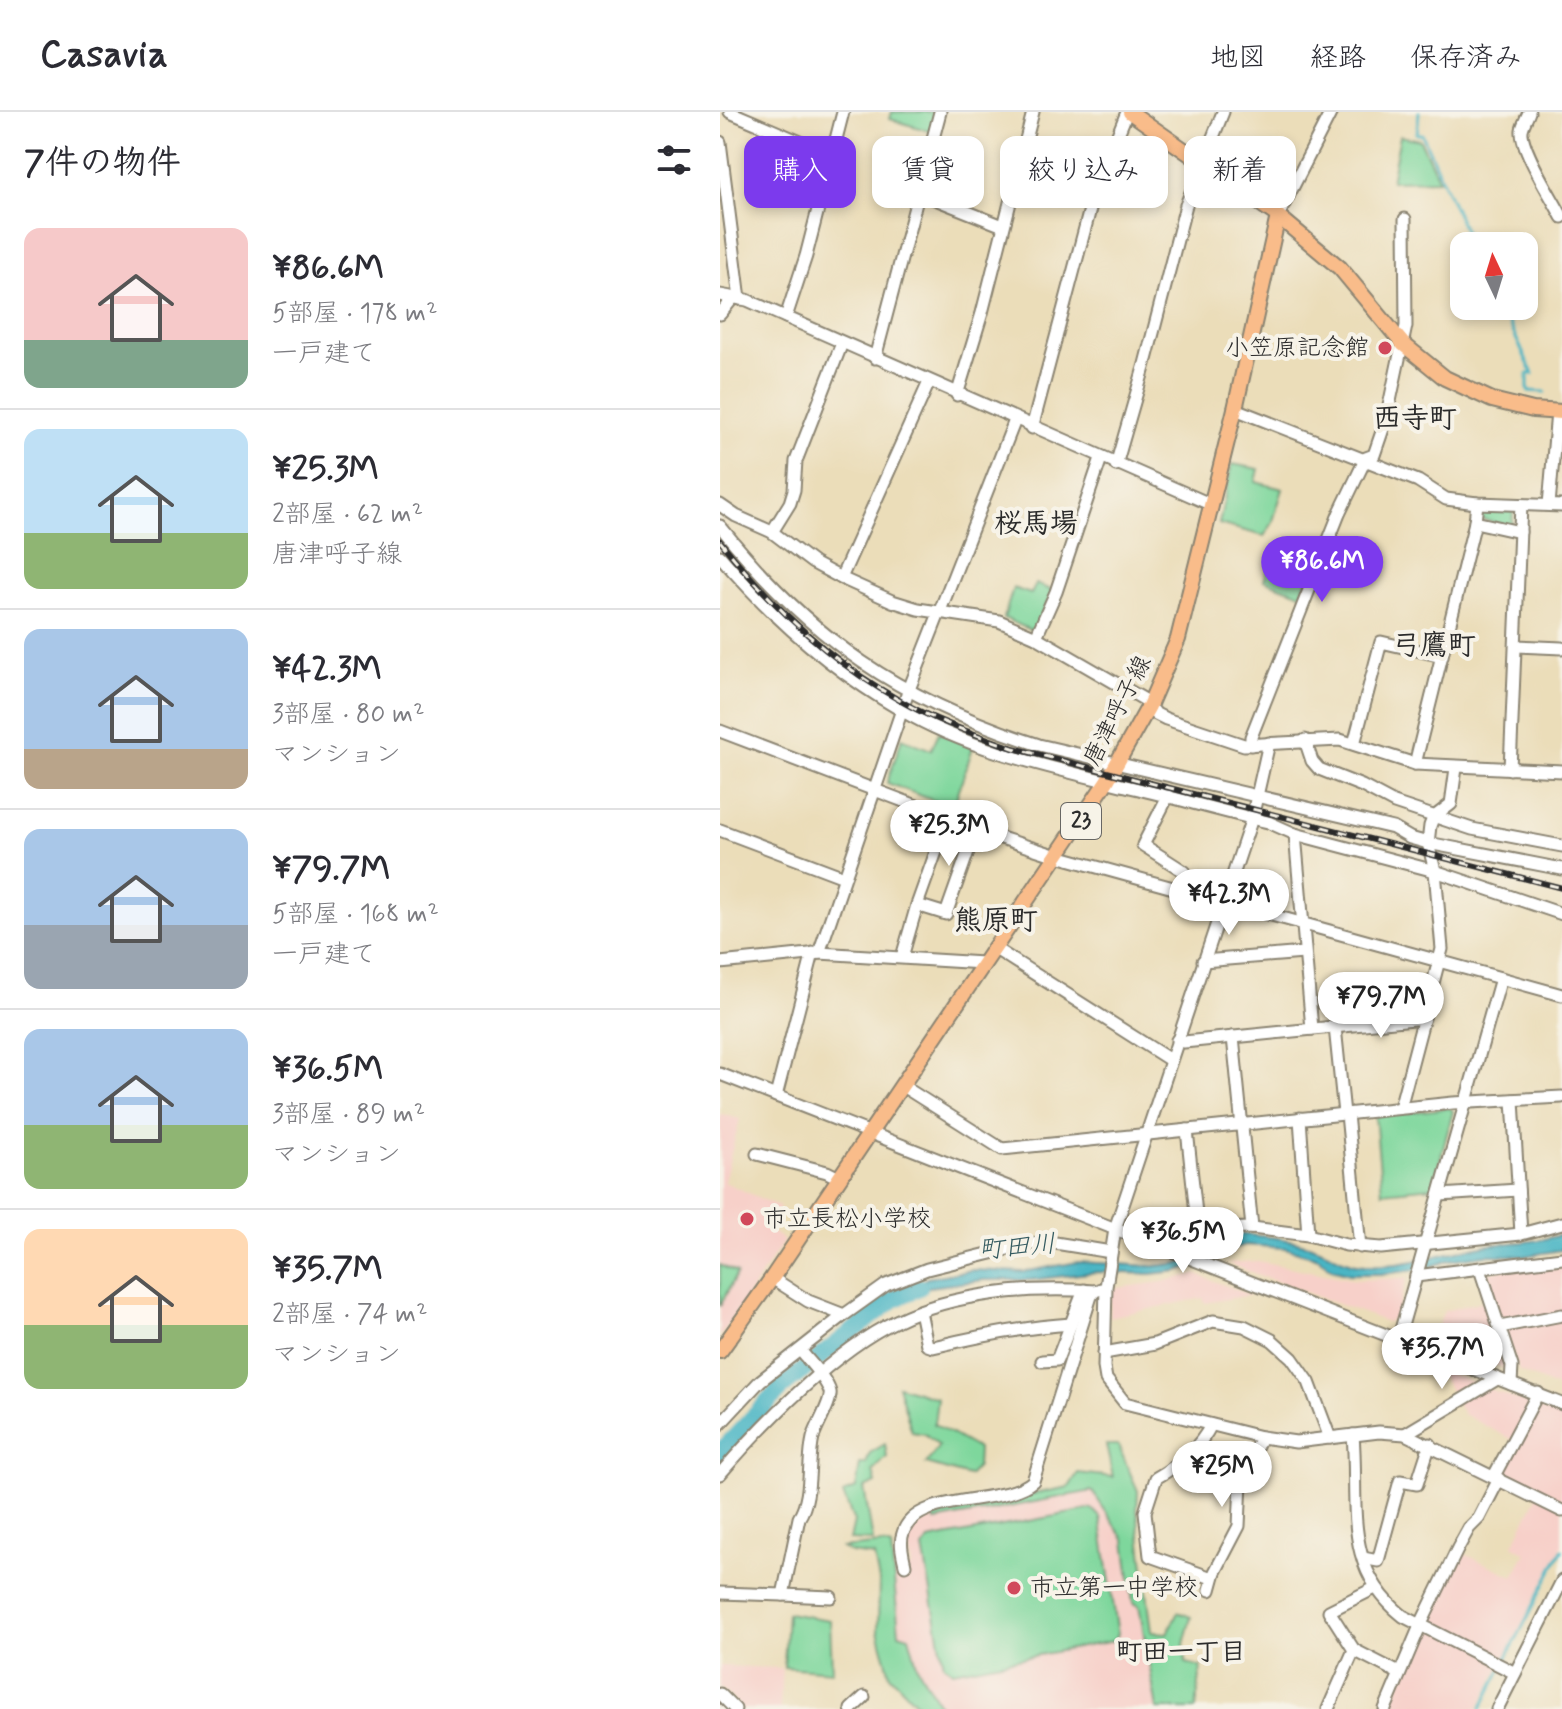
<!DOCTYPE html>
<html lang="ja">
<head>
<meta charset="utf-8">
<style>
  body { margin:0; font-family:Mynerve,"Klee One",sans-serif; background:#f7f7f7; color:#2b2b33; height:100vh; display:flex; flex-direction:column; font-size:30px; white-space:nowrap }
  * { box-sizing:border-box; margin:0 }
  p { font-size:26px; color:#7c7c81 }
  .icon { flex:none; width:44px; height:44px; fill:none; stroke:currentColor; stroke-width:2; stroke-linecap:round; stroke-linejoin:round }
  .map { position:relative; flex:1; overflow:hidden }
  .drawer { display:flex; flex-direction:column; background:#fff; width:720px }
  .drawer>* { flex:none }
  .banner { position:absolute; left:24px; top:24px; width:698px; height:72px; display:flex; gap:16px }
  .needle { width:52px; rotate:356deg }
  .tools { position:absolute; left:730px; top:120px; display:grid; gap:16px }
  .tools a { display:grid; place-items:center; width:88px; height:88px; border-radius:16px; background:#fff; box-shadow:0 4px 12px #0003; font-size:40px }
  .price { position:absolute; translate:-50% -68px; padding:0 18px; border-radius:28px; background:#fff; color:#222; font-size:26px; line-height:52px; filter:drop-shadow(0 2px 4px #0008) }
  .price::after { content:''; position:absolute; left:50%; top:48px; width:24px; height:18px; margin-left:-12px; background:inherit; clip-path:polygon(0 0,100% 0,50% 100%) }
  .price.current { background:#7c3aed; color:#fff }
  ul { padding:0; list-style:none }
  li { display:flex; align-items:center; gap:24px; height:200px; padding:0 24px }
  li+li { border-top:2px solid #e1e1e2 }
  li span { display:grid; place-items:center; flex:none; width:224px; height:160px; border-radius:16px; color:#555 }
  li>.icon { margin-inline-start:auto }
  span .icon { width:96px; height:96px; fill:#fffc; stroke-width:1 }
  li b { font-size:34px }
  h2 { display:flex; justify-content:space-between; align-items:center; height:96px; padding:0 24px; font-size:34px }
  .chip { padding:0 28px; border-radius:16px; background:#fff; box-shadow:0 4px 12px #0003; font-size:28px; line-height:72px }
  .chip.current { background:#7c3aed; color:#fff }
  header { display:flex; align-items:center; gap:48px; box-sizing:border-box; height:112px; padding:0 40px; background:#fff; border-bottom:2px solid #e1e1e2 }
  header strong { font-size:38px }
  nav { display:flex; gap:44px; margin-inline-start:auto; font-size:28px }
  main { display:flex; flex:1; min-height:0 }
  .map>svg:first-child { display:block }
</style>
</head>
<body>
<header>
<strong>Casavia</strong>
<nav><a>地図</a><a>経路</a><a>保存済み</a></nav>
</header>
<main>
<section class="drawer">
<h2>7件の物件<svg class="icon" aria-label="filters" viewBox="0 0 24 24"><path d="M4 7h16M4 17h16"/><circle cx="9" cy="7" r="2"/><circle cx="15" cy="17" r="2"/></svg></h2>
<ul>
<li><span style="background:linear-gradient(#f6c9c9 70%,#7fa58c 0)"><svg class="icon" aria-label="home" viewBox="0 0 24 24"><path d="M3 11l9-7 9 7M6 9v11h12V9"/></svg></span><div><b>¥86.6M</b><p>5部屋 · 178 m²</p><p>一戸建て</p></div></li>
<li><span style="background:linear-gradient(#bfe0f5 65%,#8fb573 0)"><svg class="icon" aria-label="home" viewBox="0 0 24 24"><path d="M3 11l9-7 9 7M6 9v11h12V9"/></svg></span><div><b>¥25.3M</b><p>2部屋 · 62 m²</p><p>唐津呼子線</p></div></li>
<li><span style="background:linear-gradient(#a9c7e8 75%,#b9a48a 0)"><svg class="icon" aria-label="home" viewBox="0 0 24 24"><path d="M3 11l9-7 9 7M6 9v11h12V9"/></svg></span><div><b>¥42.3M</b><p>3部屋 · 80 m²</p><p>マンション</p></div></li>
<li><span style="background:linear-gradient(#a9c7e8 60%,#9aa5b1 0)"><svg class="icon" aria-label="home" viewBox="0 0 24 24"><path d="M3 11l9-7 9 7M6 9v11h12V9"/></svg></span><div><b>¥79.7M</b><p>5部屋 · 168 m²</p><p>一戸建て</p></div></li>
<li><span style="background:linear-gradient(#a9c7e8 60%,#8fb573 0)"><svg class="icon" aria-label="home" viewBox="0 0 24 24"><path d="M3 11l9-7 9 7M6 9v11h12V9"/></svg></span><div><b>¥36.5M</b><p>3部屋 · 89 m²</p><p>マンション</p></div></li>
<li><span style="background:linear-gradient(#ffd9b3 60%,#8fb573 0)"><svg class="icon" aria-label="home" viewBox="0 0 24 24"><path d="M3 11l9-7 9 7M6 9v11h12V9"/></svg></span><div><b>¥35.7M</b><p>2部屋 · 74 m²</p><p>マンション</p></div></li>
</ul>
</section>
<div class="map">
<svg width="842" height="1597" viewBox="0 0 842 1597">
  <rect width="100%" height="100%" fill="#f7f3e8"/>
  <filter id="ink" filterUnits="userSpaceOnUse"><feTurbulence type="fractalNoise" baseFrequency=".0125" numOctaves="2"/><feDisplacementMap in="SourceGraphic" scale="16" xChannelSelector="R" yChannelSelector="G"/><feConvolveMatrix kernelMatrix="1 2 1 2 8 2 1 2 1" color-interpolation-filters="sRGB"/></filter>
  <filter id="wash" filterUnits="userSpaceOnUse"><feTurbulence type="fractalNoise" baseFrequency=".006" numOctaves="4" result="noise"/><feDisplacementMap in="SourceGraphic" scale="32" xChannelSelector="R" yChannelSelector="G"/><feGaussianBlur stdDeviation="1.8" result="paint"/><feColorMatrix in="noise" values="0 0 0 0 0 0 0 0 0 0 0 0 0 0 0 0 0 1.4 0 .05"/><feComposite in="paint" operator="in"/></filter>
  <g filter="url(#wash)">
    <rect width="100%" height="100%" fill="#ebddb9"/>
    <!-- built -->
    <g fill="#f7d0c9">
      <polygon points="0,1002 20,1007 4,1070 60,1095 50,1118 64,1129 0,1225"/>
      <polygon points="538,1149 635,1168 687,1166 676,1205 667,1210 506,1151"/>
      <polygon points="842,1149 842,1278 799,1259 765,1165 768,1160"/>
      <polygon points="475,1162 531,1183 485,1191 483,1186 390,1205 390,1177 442,1170"/>
      <polygon points="767,1188 787,1250 783,1256 712,1229 724,1199"/>
      <polygon points="718,1257 842,1305 842,1434 758,1597 670,1597 700,1520 740,1440 793,1464 806,1441 793,1433 818,1383 781,1361 796,1330 743,1302"/>
      <polygon points="372,1374 409,1425 436,1597 213,1597 177,1529 169,1459 192,1455 188,1432 190,1419 213,1406"/>
      <polygon points="0,1554 62,1556 60,1597 23,1597 0,1575"/>
    </g>
    <!-- green -->
    <g fill="#7ed79c" stroke="#548164" stroke-width="2">
      <polygon points="172,0 216,0 212,20 170,7"/>
      <polygon points="680,24 700,28 719,68 671,69"/>
      <polygon points="512,352 539,357 536,370 563,377 552,412 544,424 499,412"/>
      <polygon points="760,398 793,399 792,415 760,407"/>
      <polygon points="568,437 596,444 581,482 544,468 551,449 563,451"/>
      <polygon points="316,472 333,479 315,516 310,518 284,506 293,476 311,482"/>
      <polygon points="219,620 253,635 233,696 167,671 182,626 211,638"/>
      <polygon points="730,996 733,999 713,1075 662,1080 655,1004"/>
      <polygon points="0,1153 17,1161 0,1194"/>
      <polygon points="178,1274 217,1286 214,1312 258,1337 257,1355 249,1364 206,1352 219,1334 205,1322 192,1320"/>
      <polygon points="165,1332 167,1345 153,1359 156,1371 144,1376 153,1429 130,1428 134,1410 123,1382 136,1376 140,1352 146,1352 150,1341"/>
      <polygon points="386,1333 398,1333 418,1379 417,1398 432,1520 447,1521 458,1500 471,1505 464,1532 466,1551 481,1555 476,1597 437,1597 419,1494 413,1491 405,1428 372,1379 215,1409 214,1404 220,1400 349,1375 358,1361 393,1365"/>
      <polygon points="372,1397 380,1405 398,1522 393,1529 233,1559 224,1553 203,1436 209,1428"/>
      <polygon points="162,1432 171,1435 179,1521 189,1524 198,1556 222,1597 202,1597 170,1563 158,1519 159,1469 154,1444 131,1441 122,1436"/>
      <polygon points="67,1501 110,1508 112,1559 64,1555"/>
    </g>
    <!-- water -->
    <path fill="#48b5c4" stroke="#3a7078" stroke-width="2" d="M512 1122C541 1123 570 1126 597 1136 609 1140 623 1150 636 1152 679 1159 721 1140 763 1134 788 1130 818 1131 842 1122V1138L805 1144 766 1143 730 1148 703 1157 661 1162H630L612 1157 599 1146 565 1136 526 1133 514 1136 495 1147 457 1159 431 1162 376 1160 311 1168H264L209 1175 174 1187 207 1166 252 1158 303 1160 358 1150 434 1154 459 1151 483 1141 495 1130Z"/>
    <g fill="none" stroke-linecap="round" stroke-linejoin="round">
      <!-- stream -->
      <g stroke="#48b5c4" stroke-width="3">
        <polyline points="699,0 697,22 702,22 751,134"/>
        <polyline points="781,194 813,262 808,262 808,279 825,280"/>
        <polyline points="784,1551 842,1438"/>
        <polyline points="761,1597 781,1558"/>
      </g>
      <!-- river -->
      <polyline stroke="#48b5c4" stroke-width="18" points="0,1341 63,1274 174,1187 199,1175"/>
    </g>
  </g>
  <g filter="url(#ink)">
    <g fill="none" stroke-linecap="round" stroke-linejoin="round">
      <defs>
        <g id="minor">
          <polyline points="10,0 111,43"/>
          <path d="M809 0C807 6 803 12 802 18 800 36 833 87 842 105"/>
          <polyline points="0,30 20,187"/>
          <polyline points="200,81 283,114"/>
          <polyline points="558,104 611,0"/>
          <polyline points="0,183 27,188 492,393"/>
          <polyline points="0,202 13,186"/>
          <polyline points="66,205 86,144 123,0"/>
          <polyline points="155,246 220,0"/>
          <polyline points="237,283 262,201 313,0"/>
          <polyline points="515,297 698,369 726,387 757,391 842,394"/>
          <polyline points="312,316 374,82 407,0"/>
          <polyline points="396,353 425,252 466,93 503,0"/>
          <polyline points="0,393 16,404 52,420 93,451 121,466 172,489 198,497 279,509 316,525 425,588 436,602 446,607 524,633 620,628 695,652 842,659"/>
          <polyline points="829,393 837,300"/>
          <polyline points="755,410 800,420"/>
          <path d="M0 414C92 529 180 588 319 633L673 716 690 726 708 731 842 757"/>
          <polyline points="52,420 70,391 74,378 76,349 122,231"/>
          <path d="M0 444C53 506 110 557 181 598 249 638 329 655 406 674 453 685 500 699 548 710L575 722 715 759 842 802"/>
          <polyline points="121,466 209,270"/>
          <polyline points="316,525 336,480 381,346"/>
          <polyline points="796,534 842,536"/>
          <polyline points="0,619 278,725 337,744 842,883"/>
          <polyline points="585,628 592,649 599,657 642,674 674,691 752,717 842,734"/>
          <polyline points="549,631 532,706 395,1117 386,1175 384,1255 386,1267 405,1291 541,1325 576,1330 659,1320 685,1322 842,1399"/>
          <polyline points="634,632 661,530 722,544"/>
          <polyline points="531,633 531,625 619,402 646,346 654,343 666,308 686,214 685,107"/>
          <polyline points="695,652 755,410 757,391"/>
          <polyline points="790,657 801,393"/>
          <polyline points="448,684 423,733 465,760 466,764 459,778"/>
          <polyline points="0,718 124,765"/>
          <polyline points="575,722 592,917"/>
          <polyline points="197,793 228,706"/>
          <polyline points="274,836 450,948"/>
          <polyline points="99,841 188,580 295,308"/>
          <polyline points="182,845 197,793 226,802 256,717"/>
          <polyline points="483,849 584,841"/>
          <polyline points="0,851 99,841 263,851"/>
          <polyline points="615,915 624,1002"/>
          <polyline points="513,925 532,1116"/>
          <polyline points="457,928 464,930 704,906"/>
          <polyline points="0,962 842,1292"/>
          <polyline points="181,973 282,1037 733,991 842,985"/>
          <polyline points="56,984 93,841"/>
          <polyline points="793,988 801,1122"/>
          <polyline points="680,996 722,837 715,759 708,731 710,714 713,706 731,692 736,656"/>
          <polyline points="627,1002 640,1135"/>
          <polyline points="580,1006 588,1123"/>
          <polyline points="467,1018 478,1120"/>
          <polyline points="37,1042 107,1060 119,1066"/>
          <polyline points="720,1083 798,1078"/>
          <polyline points="442,1136 478,1120 498,1117 532,1116 588,1123 626,1133 661,1136 801,1122 842,1111"/>
          <polyline points="760,1157 792,1254 791,1272"/>
          <polyline points="696,1164 842,1146"/>
          <polyline points="52,1166 88,1189 124,1203 166,1173 207,1157 304,1133 329,1130 391,1140"/>
          <path d="M200 1199 207 1233 213 1235C259 1224 304 1215 351 1212"/>
          <polyline points="780,1215 842,1203"/>
          <polyline points="678,1228 781,866"/>
          <polyline points="384,1241 435,1232 493,1209 524,1214 552,1228 572,1246 589,1270 610,1326"/>
          <polyline points="322,1249 337,1248 364,1178"/>
          <polyline points="0,1312 40,1269 124,1203"/>
          <path d="M491 1313C479 1337 459 1353 436 1366L425 1400 430 1444 492 1466"/>
          <polyline points="685,1322 777,1267"/>
          <path d="M633 1323C639 1392 621 1454 683 1504L795 1561"/>
          <path d="M0 1362C44 1311 115 1238 176 1209 235 1180 311 1175 375 1179"/>
          <polyline points="774,1364 818,1281"/>
          <polyline points="643,1446 658,1449 680,1369 697,1372 710,1332"/>
          <path d="M185 1453C183 1443 179 1431 183 1421 196 1379 284 1395 313 1369L371 1184 375 1179 381 1177"/>
          <polyline points="490,1478 495,1460 519,1414 521,1369 541,1325"/>
          <path d="M0 1481 63 1483 79 1406C93 1384 87 1351 93 1326 96 1315 112 1289 110 1280 106 1266 90 1251 81 1239"/>
          <polyline points="63,1483 111,1485"/>
          <polyline points="634,1538 679,1561"/>
          <polyline points="0,1582 15,1597"/>
          <polyline points="131,1597 144,1585"/>
          <polyline points="608,1597 634,1538 609,1499 655,1476"/>
          <polyline points="665,1597 700,1514 738,1436 749,1416 759,1406 779,1367"/>
          <polyline points="777,1597 842,1469"/>
        </g>
        <g id="major">
          <polyline points="410,0 558,104 620,156 683,232 725,266 772,288 813,298 842,300"/>
          <polyline points="0,1239 52,1166 387,669 429,594 458,527 515,297 558,104"/>
        </g>
      </defs>
      <!-- minor casing -->
      <use href="#minor" stroke="#8b8472" stroke-width="15"/>
      <!-- major casing -->
      <use href="#major" stroke="#8b8472" stroke-width="18"/>
      <!-- minor -->
      <use href="#minor" stroke="#fff" stroke-width="11"/>
      <!-- major -->
      <use href="#major" stroke="#f9bc8a" stroke-width="14"/>
      <defs>
        <path id="rail" d="M0 429C50 492 109 549 179 588 215 609 254 622 293 636L842 776"/>
      </defs>
      <!-- rail casing -->
      <use href="#rail" stroke="#2b2b2b" stroke-width="6"/>
      <!-- rail -->
      <use href="#rail" stroke="#f7f3e8" stroke-width="3" stroke-dasharray="9" stroke-linecap="butt"/>
    </g>
  </g>
  <!-- markers -->
  <g fill="#d1495b" stroke="#f7f3e8" stroke-width="3">
    <circle cx="665" cy="236" r="8"/>
    <circle cx="27" cy="1107" r="8"/>
    <circle cx="294" cy="1476" r="8"/>
  </g>
  <g text-anchor="middle" dominant-baseline="central" stroke-width="8" stroke-linejoin="round" paint-order="stroke">
    <!-- shield labels -->
    <rect fill="#f7f3e8" stroke="#686764" stroke-width="2" x="341" y="691" width="40" height="36" rx="6"/>
    <g font-size="22" font-weight="bold" fill="#2b2b2b">
      <text x="361" y="709">23</text>
    </g>
    <!-- poi labels -->
    <g font-size="24" fill="#2b2b2b" stroke="#f7f3e8" text-anchor="start">
      <text x="649" y="236" text-anchor="end">小笠原記念館</text>
      <text x="43" y="1107">市立長松小学校</text>
      <text x="310" y="1476">市立第一中学校</text>
    </g>
    <!-- street labels -->
    <g font-size="24" fill="#2b2b2b" stroke="#f7f3e8">
      <text transform="translate(398 599) rotate(-63)">唐津呼子線</text>
    </g>
    <!-- water labels -->
    <g font-size="26" font-style="italic" fill="#355b61" stroke="#f7f3e8">
      <text transform="translate(297 1136) rotate(-5)">町田川</text>
    </g>
    <!-- neighbourhood labels -->
    <g font-size="26" font-weight="bold" fill="#2b2b2b" stroke="#f7f3e8">
      <text x="461" y="1541">町田一丁目</text>
    </g>
    <!-- quarter labels -->
    <g font-size="28" font-weight="bold" fill="#2b2b2b" stroke="#f7f3e8">
      <text x="695" y="307">西寺町</text>
      <text x="316" y="412">桜馬場</text>
      <text x="714" y="534">弓鷹町</text>
      <text x="276" y="809">熊原町</text>
    </g>
  </g>
</svg>
<div class="tools">
<a><svg class="needle" viewBox="-14 -14 28 28"><path d="M0-13l5 13h-10z" fill="#e53935"/><path d="M0 13l5-13h-10z" fill="#7c7c81"/></svg></a>
</div>
<b class="price current" style="left:602px;top:492px">¥86.6M</b>
<b class="price" style="left:229px;top:756px">¥25.3M</b>
<b class="price" style="left:509px;top:825px">¥42.3M</b>
<b class="price" style="left:661px;top:928px">¥79.7M</b>
<b class="price" style="left:463px;top:1163px">¥36.5M</b>
<b class="price" style="left:722px;top:1279px">¥35.7M</b>
<b class="price" style="left:502px;top:1397px">¥25M</b>
<div class="banner">
<a class="chip current">購入</a>
<a class="chip">賃貸</a>
<a class="chip">絞り込み</a>
<a class="chip">新着</a>
</div>
</div>
</main>
</body>
</html>
